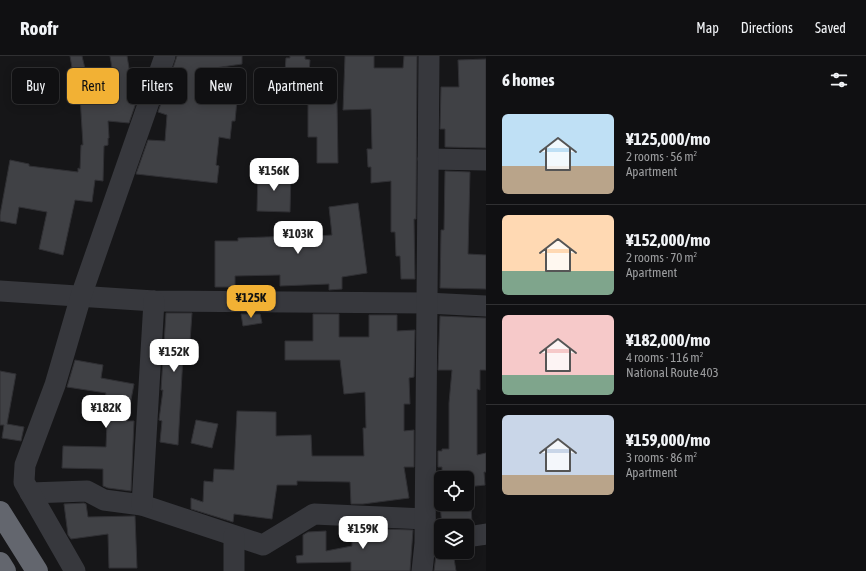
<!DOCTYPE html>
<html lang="en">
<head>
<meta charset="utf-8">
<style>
  body { margin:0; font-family:"Asap Condensed",sans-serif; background:#1e1e20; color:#f1f3f6; height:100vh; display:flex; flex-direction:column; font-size:15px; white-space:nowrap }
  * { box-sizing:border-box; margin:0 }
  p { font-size:13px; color:#9c9d9f }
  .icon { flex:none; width:22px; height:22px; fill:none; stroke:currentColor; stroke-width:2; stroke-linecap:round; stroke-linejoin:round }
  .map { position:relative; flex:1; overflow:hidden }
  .side { display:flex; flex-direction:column; background:#101012; width:380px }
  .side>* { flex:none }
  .banner { position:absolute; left:12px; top:12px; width:380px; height:36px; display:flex; gap:8px }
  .controls { position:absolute; left:434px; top:415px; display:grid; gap:8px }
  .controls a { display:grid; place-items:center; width:40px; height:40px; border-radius:6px; background:#101012; box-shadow:0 2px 10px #0003,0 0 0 1px #303032; font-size:20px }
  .price { position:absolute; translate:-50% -34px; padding:0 9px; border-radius:8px; background:#fff; color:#222; font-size:13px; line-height:26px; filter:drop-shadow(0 1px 2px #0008) }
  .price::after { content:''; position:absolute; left:50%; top:24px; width:12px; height:9px; margin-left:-6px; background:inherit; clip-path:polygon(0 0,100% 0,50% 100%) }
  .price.on { background:#f2b134; color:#111 }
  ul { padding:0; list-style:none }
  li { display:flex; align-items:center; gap:12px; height:100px; padding:0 16px }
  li+li { border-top:1px solid #303032 }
  li span { display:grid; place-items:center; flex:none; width:112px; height:80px; border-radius:6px; color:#555 }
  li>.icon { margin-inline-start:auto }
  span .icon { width:48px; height:48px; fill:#fffc; stroke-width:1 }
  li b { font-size:17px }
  h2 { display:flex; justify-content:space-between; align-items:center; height:48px; padding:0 16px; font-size:17px }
  .chip { padding:0 14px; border-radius:6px; background:#101012; box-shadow:0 2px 10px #0003,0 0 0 1px #303032; font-size:14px; line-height:36px }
  .chip.on { background:#f2b134; color:#111 }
  header { display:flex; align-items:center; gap:24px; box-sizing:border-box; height:56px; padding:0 20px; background:#101012; border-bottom:1px solid #303032 }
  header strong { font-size:19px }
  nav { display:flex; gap:22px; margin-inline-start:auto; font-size:14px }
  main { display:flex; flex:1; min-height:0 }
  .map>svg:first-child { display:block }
</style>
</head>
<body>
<header>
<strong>Roofr</strong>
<nav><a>Map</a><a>Directions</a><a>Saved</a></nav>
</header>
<main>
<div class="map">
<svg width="486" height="515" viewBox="0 0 486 515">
  <rect width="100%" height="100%" fill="#161618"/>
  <!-- building -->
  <g fill="#404145" stroke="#303034">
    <polygon points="70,0 82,0 86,17 112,12 110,0 127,0 130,18 147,15 129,67 108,65 109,82 108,82 108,89 104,90 103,125 95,124 92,146 75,144 63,199 39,193 47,156 19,151 16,168 0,165 0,159 10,104 29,108 29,110 78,116 78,112 80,113 81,89 83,89 80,40 77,41"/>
    <polygon points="177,0 242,0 242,8 208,13 208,38 228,40 228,43 237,44 235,65 232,65 230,83 219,81 216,109 219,110 217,127 136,118 148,84 165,85 167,59 158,56"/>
    <polygon points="290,0 305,0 305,3 310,4 307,43 283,41 286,2 290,2"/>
    <polygon points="345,0 374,0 374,12 403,12 404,0 417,0 416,163 414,163 415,223 401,223 400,200 396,200 395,176 391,176 391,125 371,127 371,111 368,111 367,93 372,93 371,53 343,54"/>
    <polygon points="486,3 486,92 445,91 445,73 440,73 441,31 459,31 458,4"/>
    <polygon points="337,45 338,107 317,107 317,81 308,81 308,46"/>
    <polygon points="258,115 291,116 290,156 257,155"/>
    <polygon points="445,115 470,116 468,198 486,199 486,233 440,232 441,174 444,174"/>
    <polygon points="358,147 367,217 342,221 342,233 329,234 329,228 280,230 280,219 235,220 235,231 215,231 215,185 238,185 238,182 293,180 292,182 332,179 329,151"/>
    <polygon points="166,257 192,257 189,300 183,300 178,389 160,386 162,365 159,364 163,334 161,334"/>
    <polygon points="241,258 260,258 262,267 243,270"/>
    <polygon points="313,258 339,258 339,281 369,281 369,259 397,259 397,275 415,274 414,321 409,322 410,348 404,348 404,375 414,374 414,411 404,411 409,442 363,448 351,448 350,426 297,425 297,429 277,429 272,463 234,458 233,466 191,453 191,442 203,446 204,425 213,426 214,413 234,414 237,355 276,356 276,380 311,379 312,400 364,400 363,372 366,372 365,336 344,338 340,304 285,304 285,285 313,285"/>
    <polygon points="440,260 486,262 486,314 480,314 480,334 477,333 477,399 486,397 486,416 484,416 485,429 467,431 467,422 442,422 442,411 438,411 438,395 442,395 442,393 449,393 449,347 452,314 438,314"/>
    <polygon points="75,304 103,309 101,322 134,328 127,365 134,365 131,435 108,432 103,430 103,413 62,412 63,390 106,391 108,343 105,342 106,337 67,331"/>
    <polygon points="0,315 16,318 7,368 24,371 21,385 2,382 4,369 0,369"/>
    <polygon points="196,364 218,368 212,392 191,387"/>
    <polygon points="84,447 86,448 88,461 135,460 137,512 109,512 108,478 71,483 68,479 64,448"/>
    <polygon points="440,448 471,448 472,468 442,470"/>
    <polygon points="352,472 413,474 410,515 351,515 351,506 297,507 296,500 303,499 303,479 308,476 326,475 326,495 352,490"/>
    <polygon points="437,491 441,491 441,496 453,496 456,515 434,515"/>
  </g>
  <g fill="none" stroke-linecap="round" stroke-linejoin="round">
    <!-- minor -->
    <g stroke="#37383d" stroke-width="21">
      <polyline points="428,103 486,104"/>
      <polyline points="0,235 154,245 427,247 486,250"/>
      <polyline points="30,437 87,435 104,444 142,449 263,489 314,458 425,463"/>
      <polyline points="142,449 154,245"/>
      <polyline points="467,481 486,478"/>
      <polyline points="75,515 24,426 25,409 55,329 81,240 165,0"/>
      <polyline points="234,515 234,480"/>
      <polyline points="422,515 425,487 429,0"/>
    </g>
    <!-- highway -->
    <g stroke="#63666e" stroke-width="22">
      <polyline points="0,456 37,515"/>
      <polyline points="0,507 5,515"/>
    </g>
  </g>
</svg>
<div class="controls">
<a><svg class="icon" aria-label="locate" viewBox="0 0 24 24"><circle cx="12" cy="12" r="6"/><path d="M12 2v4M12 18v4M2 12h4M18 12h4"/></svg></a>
<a><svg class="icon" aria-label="layers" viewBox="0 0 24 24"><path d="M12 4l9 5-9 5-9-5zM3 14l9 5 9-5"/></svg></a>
</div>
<b class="price" style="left:274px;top:136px">¥156K</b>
<b class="price" style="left:298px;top:199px">¥103K</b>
<b class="price on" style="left:251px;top:263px">¥125K</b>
<b class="price" style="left:174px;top:317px">¥152K</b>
<b class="price" style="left:106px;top:373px">¥182K</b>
<b class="price" style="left:363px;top:494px">¥159K</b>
<div class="banner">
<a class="chip">Buy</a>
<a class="chip on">Rent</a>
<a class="chip">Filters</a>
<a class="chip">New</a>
<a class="chip">Apartment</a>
</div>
</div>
<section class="side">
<h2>6 homes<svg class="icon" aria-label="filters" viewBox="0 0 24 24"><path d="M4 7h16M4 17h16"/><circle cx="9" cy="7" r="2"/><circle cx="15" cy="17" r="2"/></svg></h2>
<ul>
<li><span style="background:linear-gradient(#bfe0f5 65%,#b9a48a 0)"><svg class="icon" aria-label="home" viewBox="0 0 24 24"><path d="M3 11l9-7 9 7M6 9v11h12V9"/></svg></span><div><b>¥125,000/mo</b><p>2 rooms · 56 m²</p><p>Apartment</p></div></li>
<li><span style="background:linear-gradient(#ffd9b3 70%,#7fa58c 0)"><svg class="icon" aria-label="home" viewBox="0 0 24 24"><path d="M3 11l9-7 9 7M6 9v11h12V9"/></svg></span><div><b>¥152,000/mo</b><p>2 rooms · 70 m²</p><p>Apartment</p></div></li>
<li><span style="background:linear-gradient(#f6c9c9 75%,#7fa58c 0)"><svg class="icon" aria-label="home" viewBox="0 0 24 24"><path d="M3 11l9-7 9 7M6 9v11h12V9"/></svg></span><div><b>¥182,000/mo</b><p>4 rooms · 116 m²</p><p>National Route 403</p></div></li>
<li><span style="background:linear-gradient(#c9d6e8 75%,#b9a48a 0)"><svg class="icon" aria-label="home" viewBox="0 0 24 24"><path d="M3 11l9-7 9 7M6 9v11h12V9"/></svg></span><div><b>¥159,000/mo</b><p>3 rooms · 86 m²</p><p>Apartment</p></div></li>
</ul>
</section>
</main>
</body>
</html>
